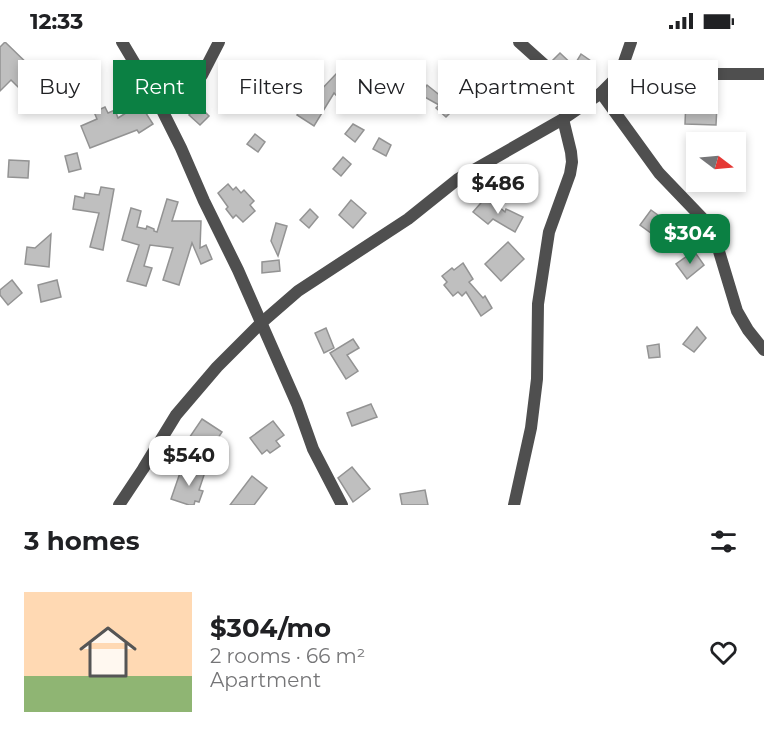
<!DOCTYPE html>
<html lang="en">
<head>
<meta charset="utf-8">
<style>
  body { margin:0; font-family:Montserrat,sans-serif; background:#f6f6f6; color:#202124; height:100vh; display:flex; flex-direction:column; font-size:22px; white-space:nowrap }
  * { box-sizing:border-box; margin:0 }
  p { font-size:20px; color:#757577 }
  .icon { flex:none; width:33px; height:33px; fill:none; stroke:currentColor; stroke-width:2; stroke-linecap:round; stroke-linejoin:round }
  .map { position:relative; height:463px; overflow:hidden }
  .details { display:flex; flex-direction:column; background:#fff; flex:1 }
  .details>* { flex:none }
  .top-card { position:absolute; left:18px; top:18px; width:729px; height:54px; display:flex; gap:12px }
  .needle { width:39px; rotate:106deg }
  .buttons { position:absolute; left:686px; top:90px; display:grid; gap:12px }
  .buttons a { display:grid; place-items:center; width:60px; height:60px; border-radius:0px; background:#fff; box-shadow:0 3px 9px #0003; font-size:30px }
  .price { position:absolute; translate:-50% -51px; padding:0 14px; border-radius:12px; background:#fff; color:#222; font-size:20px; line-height:39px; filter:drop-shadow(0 2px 3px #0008) }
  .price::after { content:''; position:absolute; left:50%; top:36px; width:18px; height:14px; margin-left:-9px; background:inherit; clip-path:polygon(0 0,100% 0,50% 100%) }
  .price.on { background:#0b8043; color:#fff }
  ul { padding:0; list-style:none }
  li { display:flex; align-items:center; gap:18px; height:150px; padding:0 24px }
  li span { display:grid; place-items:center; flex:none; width:168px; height:120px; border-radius:0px; color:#555 }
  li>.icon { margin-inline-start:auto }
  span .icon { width:72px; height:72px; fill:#fffc; stroke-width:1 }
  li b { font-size:26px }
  h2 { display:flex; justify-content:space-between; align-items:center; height:72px; padding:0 24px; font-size:26px }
  .pill { padding:0 21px; border-radius:0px; background:#fff; box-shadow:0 3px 9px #0003; font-size:21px; line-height:54px }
  .pill.on { background:#0b8043; color:#fff }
  .status { display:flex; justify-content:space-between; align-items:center; height:42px; padding:0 30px; background:#fff; direction:ltr }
  .status svg { height:16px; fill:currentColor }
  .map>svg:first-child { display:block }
</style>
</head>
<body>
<div class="status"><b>12:33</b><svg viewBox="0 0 49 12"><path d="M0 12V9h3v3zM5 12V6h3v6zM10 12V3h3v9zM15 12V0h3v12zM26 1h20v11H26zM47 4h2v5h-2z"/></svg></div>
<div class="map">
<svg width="764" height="463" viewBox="0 0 764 463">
  <rect width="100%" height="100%" fill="#fff"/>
  <!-- building -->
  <g fill="#bfbfbf" stroke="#939393" stroke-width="1.5">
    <polygon points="5,0 36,30 20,47 11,38 0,49 0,5"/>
    <polygon points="560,11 580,30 573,37 552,19"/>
    <polygon points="581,12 591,19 585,29 575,22"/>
    <polygon points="79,26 91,42 58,68 49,57 73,38 70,34"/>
    <polygon points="255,32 263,38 266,33 288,51 278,64 267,56 263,61 252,54 255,50 246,44"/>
    <polygon points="336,32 346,42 350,38 361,49 346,64 334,51 314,84 297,73 311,50 316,53"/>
    <polygon points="427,43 447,59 468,48 474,60 465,65 461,57 454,65 456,66 453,71 451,70 446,75 436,66 439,63 421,53"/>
    <polygon points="686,57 700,57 700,62 717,62 716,83 685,82"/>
    <polygon points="140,62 153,82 139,91 137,88 90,106 81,84 97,77 94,70 105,65 108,71 115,68 118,76"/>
    <polygon points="198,63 209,74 200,83 189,73"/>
    <polygon points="353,82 364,88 355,100 345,92"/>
    <polygon points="255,92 265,100 258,110 247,102"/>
    <polygon points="379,96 391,103 386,114 373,107"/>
    <polygon points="77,111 81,127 69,130 65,114"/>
    <polygon points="343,115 351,122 341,134 333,127"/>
    <polygon points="9,118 29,119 28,136 8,135"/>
    <polygon points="228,142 233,148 236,145 241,151 244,148 254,159 250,163 255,169 243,180 236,173 233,176 226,167 228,165 218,151"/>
    <polygon points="101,145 114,147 103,208 90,205 99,171 73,167 75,154 84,156 85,151 99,153"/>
    <polygon points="487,154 505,170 506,167 523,175 515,190 493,177 488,182 473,170"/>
    <polygon points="167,157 178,160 172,179 201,179 200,206 206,203 212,217 201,222 192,201 179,243 163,238 173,206 150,203 144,224 152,226 146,244 127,239 139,203 122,198 131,166 141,169 137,185 146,187 147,184 154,187 154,189 157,190"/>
    <polygon points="351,158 366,171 353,186 339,173"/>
    <polygon points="310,167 318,175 309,186 300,178"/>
    <polygon points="651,168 677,187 666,202 640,183"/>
    <polygon points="276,181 287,184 278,214 271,199"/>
    <polygon points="51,192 49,225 25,222 27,205 35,206"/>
    <polygon points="508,200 524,217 501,239 485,222"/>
    <polygon points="694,209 704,223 687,237 676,222"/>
    <polygon points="279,218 280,229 262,231 262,220"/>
    <polygon points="463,221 473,237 469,240 483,256 485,254 492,266 481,274 466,250 462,254 458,250 453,254 444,243 447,240 442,234 452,226 454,228"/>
    <polygon points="12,238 22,251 8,263 0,253 0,248"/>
    <polygon points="57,238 61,255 41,260 38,243"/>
    <polygon points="697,285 706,296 694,310 683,302"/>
    <polygon points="326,286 334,306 324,311 315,291"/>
    <polygon points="353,297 359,306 347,313 358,329 346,337 330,311"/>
    <polygon points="659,302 660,315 649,316 647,304"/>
    <polygon points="371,362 377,375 352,384 347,371"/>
    <polygon points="202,377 222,390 205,416 185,402"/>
    <polygon points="273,379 284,393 276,399 280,404 270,411 267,408 262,412 250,396"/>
    <polygon points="352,425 370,447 353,460 338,436"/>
    <polygon points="194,427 205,430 199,448 203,449 199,460 195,459 194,463 189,463 171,457 181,428 192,432"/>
    <polygon points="252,434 267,446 254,463 230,463"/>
    <polygon points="425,448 428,463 402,463 400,452"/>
  </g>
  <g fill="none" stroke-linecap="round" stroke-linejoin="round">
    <!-- street -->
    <g stroke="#4f4f4f" stroke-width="12">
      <polyline points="122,0 159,62 181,106 204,159 238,228 297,362 313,407 342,463"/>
      <polyline points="519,0 587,61"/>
      <polyline points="613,39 693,32 764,32"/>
      <polyline points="601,51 659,131 705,179 718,206 737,269 748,288 764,308"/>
      <polyline points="159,62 190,47 202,33 219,0"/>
      <polyline points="119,463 143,427 176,373 217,325 260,282 298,249 408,177 458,137 563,77 601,51 613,39 623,23 631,0"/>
      <polyline points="514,463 531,386 537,337 538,262 549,190 570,132 572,120 571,110 563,77"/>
    </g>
  </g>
</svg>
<div class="buttons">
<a><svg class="needle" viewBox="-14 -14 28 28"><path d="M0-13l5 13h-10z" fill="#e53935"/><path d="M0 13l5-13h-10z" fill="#757577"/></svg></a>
</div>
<b class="price" style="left:498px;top:173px">$486</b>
<b class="price on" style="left:690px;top:223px">$304</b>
<b class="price" style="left:189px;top:445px">$540</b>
<div class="top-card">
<a class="pill">Buy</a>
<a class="pill on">Rent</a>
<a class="pill">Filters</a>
<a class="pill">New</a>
<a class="pill">Apartment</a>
<a class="pill">House</a>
</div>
</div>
<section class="details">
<h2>3 homes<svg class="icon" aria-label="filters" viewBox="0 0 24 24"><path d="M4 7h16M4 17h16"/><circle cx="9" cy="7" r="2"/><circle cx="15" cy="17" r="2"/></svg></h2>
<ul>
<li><span style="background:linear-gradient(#ffd9b3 70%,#8fb573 0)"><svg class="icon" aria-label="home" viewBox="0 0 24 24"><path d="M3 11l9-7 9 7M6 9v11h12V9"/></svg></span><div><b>$304/mo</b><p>2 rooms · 66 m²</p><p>Apartment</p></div><svg class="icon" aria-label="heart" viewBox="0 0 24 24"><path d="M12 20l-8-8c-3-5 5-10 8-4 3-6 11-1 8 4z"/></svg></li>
</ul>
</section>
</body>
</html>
